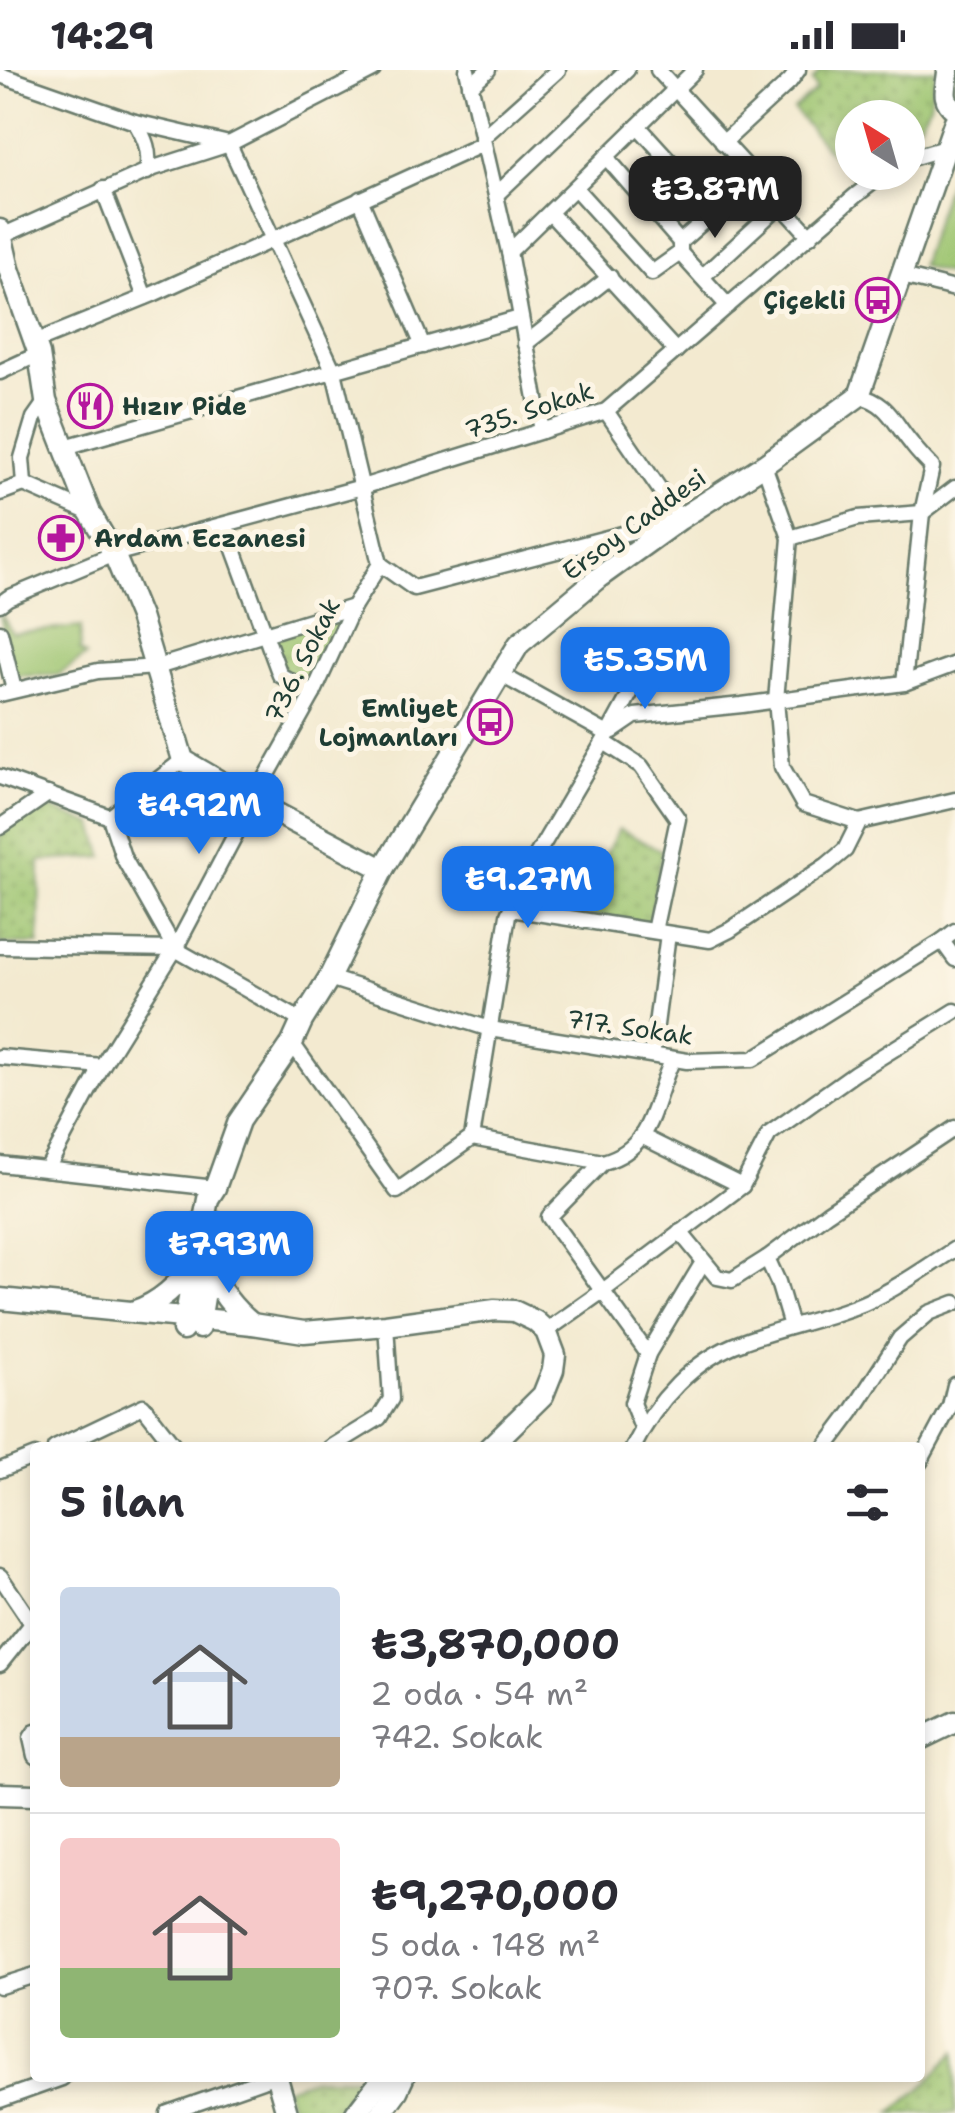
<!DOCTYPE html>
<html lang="tr">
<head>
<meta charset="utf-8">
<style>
  body { margin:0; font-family:"Shantell Sans",sans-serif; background:#f2f2f3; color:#2b2b33; height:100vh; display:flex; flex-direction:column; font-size:38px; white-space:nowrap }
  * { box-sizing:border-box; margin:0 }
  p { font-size:32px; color:#7c7c81 }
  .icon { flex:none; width:55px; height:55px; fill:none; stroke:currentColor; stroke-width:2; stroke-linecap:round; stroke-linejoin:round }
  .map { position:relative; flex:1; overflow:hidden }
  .details { position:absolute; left:30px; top:1372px; width:895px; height:640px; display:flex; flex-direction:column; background:#fff; border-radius:10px; box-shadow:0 5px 15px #0003 }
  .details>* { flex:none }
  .needle { width:65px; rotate:323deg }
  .buttons { position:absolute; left:835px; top:30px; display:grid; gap:20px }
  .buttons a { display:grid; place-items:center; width:90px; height:90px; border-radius:50%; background:#fff; box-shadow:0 5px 15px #0003; font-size:50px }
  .price { position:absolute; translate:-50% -85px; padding:0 22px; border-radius:20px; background:#1a73e8; color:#fff; font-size:32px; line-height:65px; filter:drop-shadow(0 2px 5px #0008) }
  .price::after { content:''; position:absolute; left:50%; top:60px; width:30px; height:22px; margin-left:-15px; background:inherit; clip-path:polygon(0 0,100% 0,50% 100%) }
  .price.current { background:#222; color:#fff }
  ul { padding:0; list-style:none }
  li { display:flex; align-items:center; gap:30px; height:250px; padding:0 30px }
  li+li { border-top:2px solid #e1e1e2 }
  li span { display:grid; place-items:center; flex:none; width:280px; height:200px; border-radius:10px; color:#555 }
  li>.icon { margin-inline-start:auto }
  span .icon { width:120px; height:120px; fill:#fffc; stroke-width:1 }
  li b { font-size:42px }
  h2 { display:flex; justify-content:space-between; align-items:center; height:120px; padding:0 30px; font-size:42px }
  .status { display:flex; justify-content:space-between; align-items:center; height:70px; padding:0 50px; background:#fff; direction:ltr }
  .status svg { height:28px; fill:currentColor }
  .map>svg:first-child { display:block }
</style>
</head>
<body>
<div class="status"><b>14:29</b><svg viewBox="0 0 49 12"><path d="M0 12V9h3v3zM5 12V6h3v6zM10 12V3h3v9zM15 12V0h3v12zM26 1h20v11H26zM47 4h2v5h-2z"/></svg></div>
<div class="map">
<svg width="955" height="2043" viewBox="0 0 955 2043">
  <defs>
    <pattern id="park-dots" width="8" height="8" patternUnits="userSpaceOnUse" patternTransform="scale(2.5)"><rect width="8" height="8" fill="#9cc46f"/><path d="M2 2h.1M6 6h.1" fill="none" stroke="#7fa05c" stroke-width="1.8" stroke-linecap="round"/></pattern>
  </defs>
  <rect width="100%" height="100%" fill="#fcf5e5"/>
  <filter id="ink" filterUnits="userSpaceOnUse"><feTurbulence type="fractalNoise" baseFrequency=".01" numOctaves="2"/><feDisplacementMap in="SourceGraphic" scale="20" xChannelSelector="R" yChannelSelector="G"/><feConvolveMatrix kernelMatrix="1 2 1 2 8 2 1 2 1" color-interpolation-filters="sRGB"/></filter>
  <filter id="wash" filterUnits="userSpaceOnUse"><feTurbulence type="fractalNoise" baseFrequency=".0048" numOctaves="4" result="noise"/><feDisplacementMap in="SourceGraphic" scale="40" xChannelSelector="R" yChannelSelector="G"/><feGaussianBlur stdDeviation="2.25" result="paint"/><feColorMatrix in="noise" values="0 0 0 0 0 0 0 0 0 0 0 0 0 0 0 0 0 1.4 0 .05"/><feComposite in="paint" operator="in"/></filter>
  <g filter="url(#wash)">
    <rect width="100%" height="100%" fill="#f3ead0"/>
    <!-- grass -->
    <g fill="#9cc46f" stroke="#5e8052" stroke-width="2.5">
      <polygon points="955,92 955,206 920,196"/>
      <polygon points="0,542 12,563 81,557 80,581 86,586 58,605 12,606"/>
    </g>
    <!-- park -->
    <g fill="url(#park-dots)" stroke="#5e8052" stroke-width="2.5">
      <polygon points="822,0 936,0 930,34 908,73 908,48 852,48 852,102 871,103 856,113 794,40 817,20 812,11"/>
      <polygon points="345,543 311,619 283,602 268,565"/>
      <polygon points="39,734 94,755 104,787 40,791 39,874 0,874 0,763"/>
      <polygon points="619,759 662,781 650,855 574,843"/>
      <polygon points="955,1982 955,2043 891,2043 923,2017"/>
      <polygon points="314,2008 368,2008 342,2043 293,2043 285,2018"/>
    </g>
  </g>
  <g filter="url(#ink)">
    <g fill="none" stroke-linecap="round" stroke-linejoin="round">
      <defs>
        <g id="street">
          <polyline points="467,0 509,182 542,361"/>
          <polyline points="658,0 810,166"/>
          <polyline points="0,5 135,52 229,74 334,302 380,494 353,537 313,624 253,731 175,879 102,996 47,1099"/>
          <polyline points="470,16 488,0"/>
          <path d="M135 52C145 68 151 82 147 102"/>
          <polyline points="638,56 715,141"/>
          <polyline points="482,68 558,0"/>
          <polyline points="723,73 790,11 798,0"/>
          <polyline points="606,87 680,172"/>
          <polyline points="908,89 945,78"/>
          <polyline points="575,118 652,203 680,183 680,172 754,107"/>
          <polyline points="103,119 145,227"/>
          <polyline points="497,124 627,0"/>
          <polyline points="360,129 423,276"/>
          <polyline points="550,143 676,281"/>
          <polyline points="2,166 154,98 229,74 373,0"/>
          <polyline points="509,182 695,0"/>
          <polyline points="680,183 728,236"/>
          <polyline points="902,206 955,219"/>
          <polyline points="702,207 780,135"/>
          <polyline points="35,272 153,224 483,74"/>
          <polyline points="525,274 610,207"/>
          <polyline points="0,302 39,284"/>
          <path d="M859 326C888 332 894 353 911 373 917 382 925 389 932 397L922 443 904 613"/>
          <polyline points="65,377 520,248"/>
          <polyline points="764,395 790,468 776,630 782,697 803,734 859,752 955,730"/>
          <polyline points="24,414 22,388 34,348 46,331"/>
          <polyline points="0,423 24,414 90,443"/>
          <polyline points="922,443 955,418"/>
          <polyline points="225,455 280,605 313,624"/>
          <polyline points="790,468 858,448 922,443"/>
          <polyline points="380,494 414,518 680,449 606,341"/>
          <polyline points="0,534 8,528 114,484 362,417 606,341 855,126 886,102"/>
          <polyline points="0,562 14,620"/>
          <polyline points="500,604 608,664"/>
          <polyline points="0,624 98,601 157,597 353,537"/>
          <polyline points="613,661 635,646 742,635 904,613 955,594"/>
          <polyline points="604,672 641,696 678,749 654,861"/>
          <polyline points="0,707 110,747 183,690"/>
          <polyline points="110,747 123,787 175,879"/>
          <polyline points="0,757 48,724"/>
          <polyline points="511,839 710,870 730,860 827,795 845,780 859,752"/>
          <polyline points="942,871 955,889"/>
          <polyline points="0,876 175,879 302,951"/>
          <polyline points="329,908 490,959 687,991 753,989 942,871 955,861"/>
          <polyline points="292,973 397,1121 472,1068 508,845 526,803 608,664 643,600"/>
          <polyline points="652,985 668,864"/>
          <polyline points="0,987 102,996"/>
          <polyline points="641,1066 742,1116"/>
          <path d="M472 1068 603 1092C655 1078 652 1031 673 989"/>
          <polyline points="603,1092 549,1147 648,1284"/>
          <polyline points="0,1094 215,1118"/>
          <polyline points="680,1162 717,1207 732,1210 767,1188 827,1143 955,1058"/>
          <polyline points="767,1188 778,1212 791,1256"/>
          <polyline points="546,1261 604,1220 742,1116 769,1064 855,1003 955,941"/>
          <polyline points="642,1358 632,1333 648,1284 703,1192"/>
          <polyline points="55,1378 143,1336 176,1378"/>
          <polyline points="330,1378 379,1348 391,1329 386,1255"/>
          <path d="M633 1378C655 1332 694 1289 742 1272 779 1258 818 1251 854 1237 890 1224 923 1199 955 1179"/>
          <polyline points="825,1378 852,1342 900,1268 929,1243 955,1233"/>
          <polyline points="920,1392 950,1336 955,1315"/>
          <polyline points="0,1400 35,1386"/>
          <polyline points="0,1506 35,1558"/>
          <polyline points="0,1594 35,1550"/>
          <polyline points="35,1662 31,1668 35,1686"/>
          <polyline points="0,1916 35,1905"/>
          <polyline points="0,2030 62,2008"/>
          <polyline points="168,2043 268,2008"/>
        </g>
        <g id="secondary">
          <path d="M948 0C948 16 939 27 955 40"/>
          <polyline points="0,160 9,199 39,284 46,331 90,443 114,484 140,547 183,690 253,731 383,799"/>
          <path d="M209 1198C220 1221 232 1238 252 1254"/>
          <polyline points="0,1229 252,1254 304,1262 386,1255 495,1240 514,1241 535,1251 546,1261 555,1285 553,1300 543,1325 489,1378"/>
          <path d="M135 1241C159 1233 179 1215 192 1194"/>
          <polyline points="199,1258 216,1153"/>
          <polyline points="183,1260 208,1129 215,1118 239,1051 292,973 302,951 329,908 383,799 519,574 598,508 680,449 764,395 859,326 955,51"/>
          <polyline points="920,1669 955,1652"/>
          <polyline points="0,1724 35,1725"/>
          <polyline points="277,2008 287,2043"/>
          <polyline points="356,2043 383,2008"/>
          <polyline points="381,2043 397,2021 403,2008"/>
        </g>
      </defs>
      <!-- street casing -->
      <use href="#street" stroke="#697a6b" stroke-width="19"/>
      <!-- secondary casing -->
      <use href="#secondary" stroke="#697a6b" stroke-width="25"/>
      <!-- street -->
      <use href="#street" stroke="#fff" stroke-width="14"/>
      <!-- secondary -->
      <use href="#secondary" stroke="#fff" stroke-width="20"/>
    </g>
  </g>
  <!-- icons -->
  <defs>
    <symbol id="bus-ring" viewBox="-11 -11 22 22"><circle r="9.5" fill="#fcf5e5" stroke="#b5179e" stroke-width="1.5"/><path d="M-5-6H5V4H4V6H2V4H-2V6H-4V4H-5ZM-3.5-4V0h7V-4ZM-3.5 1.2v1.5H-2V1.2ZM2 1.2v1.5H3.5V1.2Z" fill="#b5179e"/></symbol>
    <symbol id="restaurant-ring" viewBox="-11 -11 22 22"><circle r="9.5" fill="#fcf5e5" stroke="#b5179e" stroke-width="1.5"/><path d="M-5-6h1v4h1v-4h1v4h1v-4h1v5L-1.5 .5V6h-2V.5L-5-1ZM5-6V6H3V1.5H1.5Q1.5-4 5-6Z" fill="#b5179e"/></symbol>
    <symbol id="pharmacy-ring" viewBox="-11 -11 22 22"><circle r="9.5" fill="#fcf5e5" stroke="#b5179e" stroke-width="1.5"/><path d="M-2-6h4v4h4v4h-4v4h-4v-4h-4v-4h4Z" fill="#b5179e"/></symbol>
  </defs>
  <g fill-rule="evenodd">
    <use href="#bus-ring" x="853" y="205" width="50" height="50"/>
    <use href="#restaurant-ring" x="65" y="311" width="50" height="50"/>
    <use href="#pharmacy-ring" x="36" y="443" width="50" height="50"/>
    <use href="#bus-ring" x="465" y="627" width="50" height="50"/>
  </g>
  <g text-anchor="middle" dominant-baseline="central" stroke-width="10" stroke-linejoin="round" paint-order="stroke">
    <!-- poi labels -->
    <g font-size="25" font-weight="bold" fill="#1f3d34" stroke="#fcf5e5" text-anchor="end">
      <text x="846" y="230">Çiçekli</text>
      <text x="122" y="336" text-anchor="start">Hızır Pide</text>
      <text x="94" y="468" text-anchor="start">Ardam Eczanesi</text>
      <text x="458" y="638">Emliyet<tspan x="458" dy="29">Lojmanları</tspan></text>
    </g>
    <!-- street labels -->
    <g font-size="25" fill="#1f3d34" stroke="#fcf5e5">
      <text transform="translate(529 340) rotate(-18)">735. Sokak</text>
      <text transform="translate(634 454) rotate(-36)">Ersoy Caddesi</text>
      <text transform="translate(302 590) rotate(-63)">736. Sokak</text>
      <text transform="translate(630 957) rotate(8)">717. Sokak</text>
    </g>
  </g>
</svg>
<div class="buttons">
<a><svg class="needle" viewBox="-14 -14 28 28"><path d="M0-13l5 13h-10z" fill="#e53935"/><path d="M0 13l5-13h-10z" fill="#7c7c81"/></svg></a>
</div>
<b class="price current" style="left:715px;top:171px">₺3.87M</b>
<b class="price" style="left:645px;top:642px">₺5.35M</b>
<b class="price" style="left:199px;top:787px">₺4.92M</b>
<b class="price" style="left:528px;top:861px">₺9.27M</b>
<b class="price" style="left:229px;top:1226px">₺7.93M</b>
<section class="details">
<h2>5 ilan<svg class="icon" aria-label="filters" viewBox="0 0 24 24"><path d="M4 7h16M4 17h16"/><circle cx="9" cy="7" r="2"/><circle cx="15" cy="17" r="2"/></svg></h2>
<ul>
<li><span style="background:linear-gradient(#c9d6e8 75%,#b9a48a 0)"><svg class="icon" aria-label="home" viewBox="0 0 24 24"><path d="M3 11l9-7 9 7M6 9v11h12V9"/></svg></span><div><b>₺3,870,000</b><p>2 oda · 54 m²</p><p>742. Sokak</p></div></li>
<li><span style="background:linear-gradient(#f6c9c9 65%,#8fb573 0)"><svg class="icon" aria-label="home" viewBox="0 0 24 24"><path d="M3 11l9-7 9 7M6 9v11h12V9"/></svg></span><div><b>₺9,270,000</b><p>5 oda · 148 m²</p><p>707. Sokak</p></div></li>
</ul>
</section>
</div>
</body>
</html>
